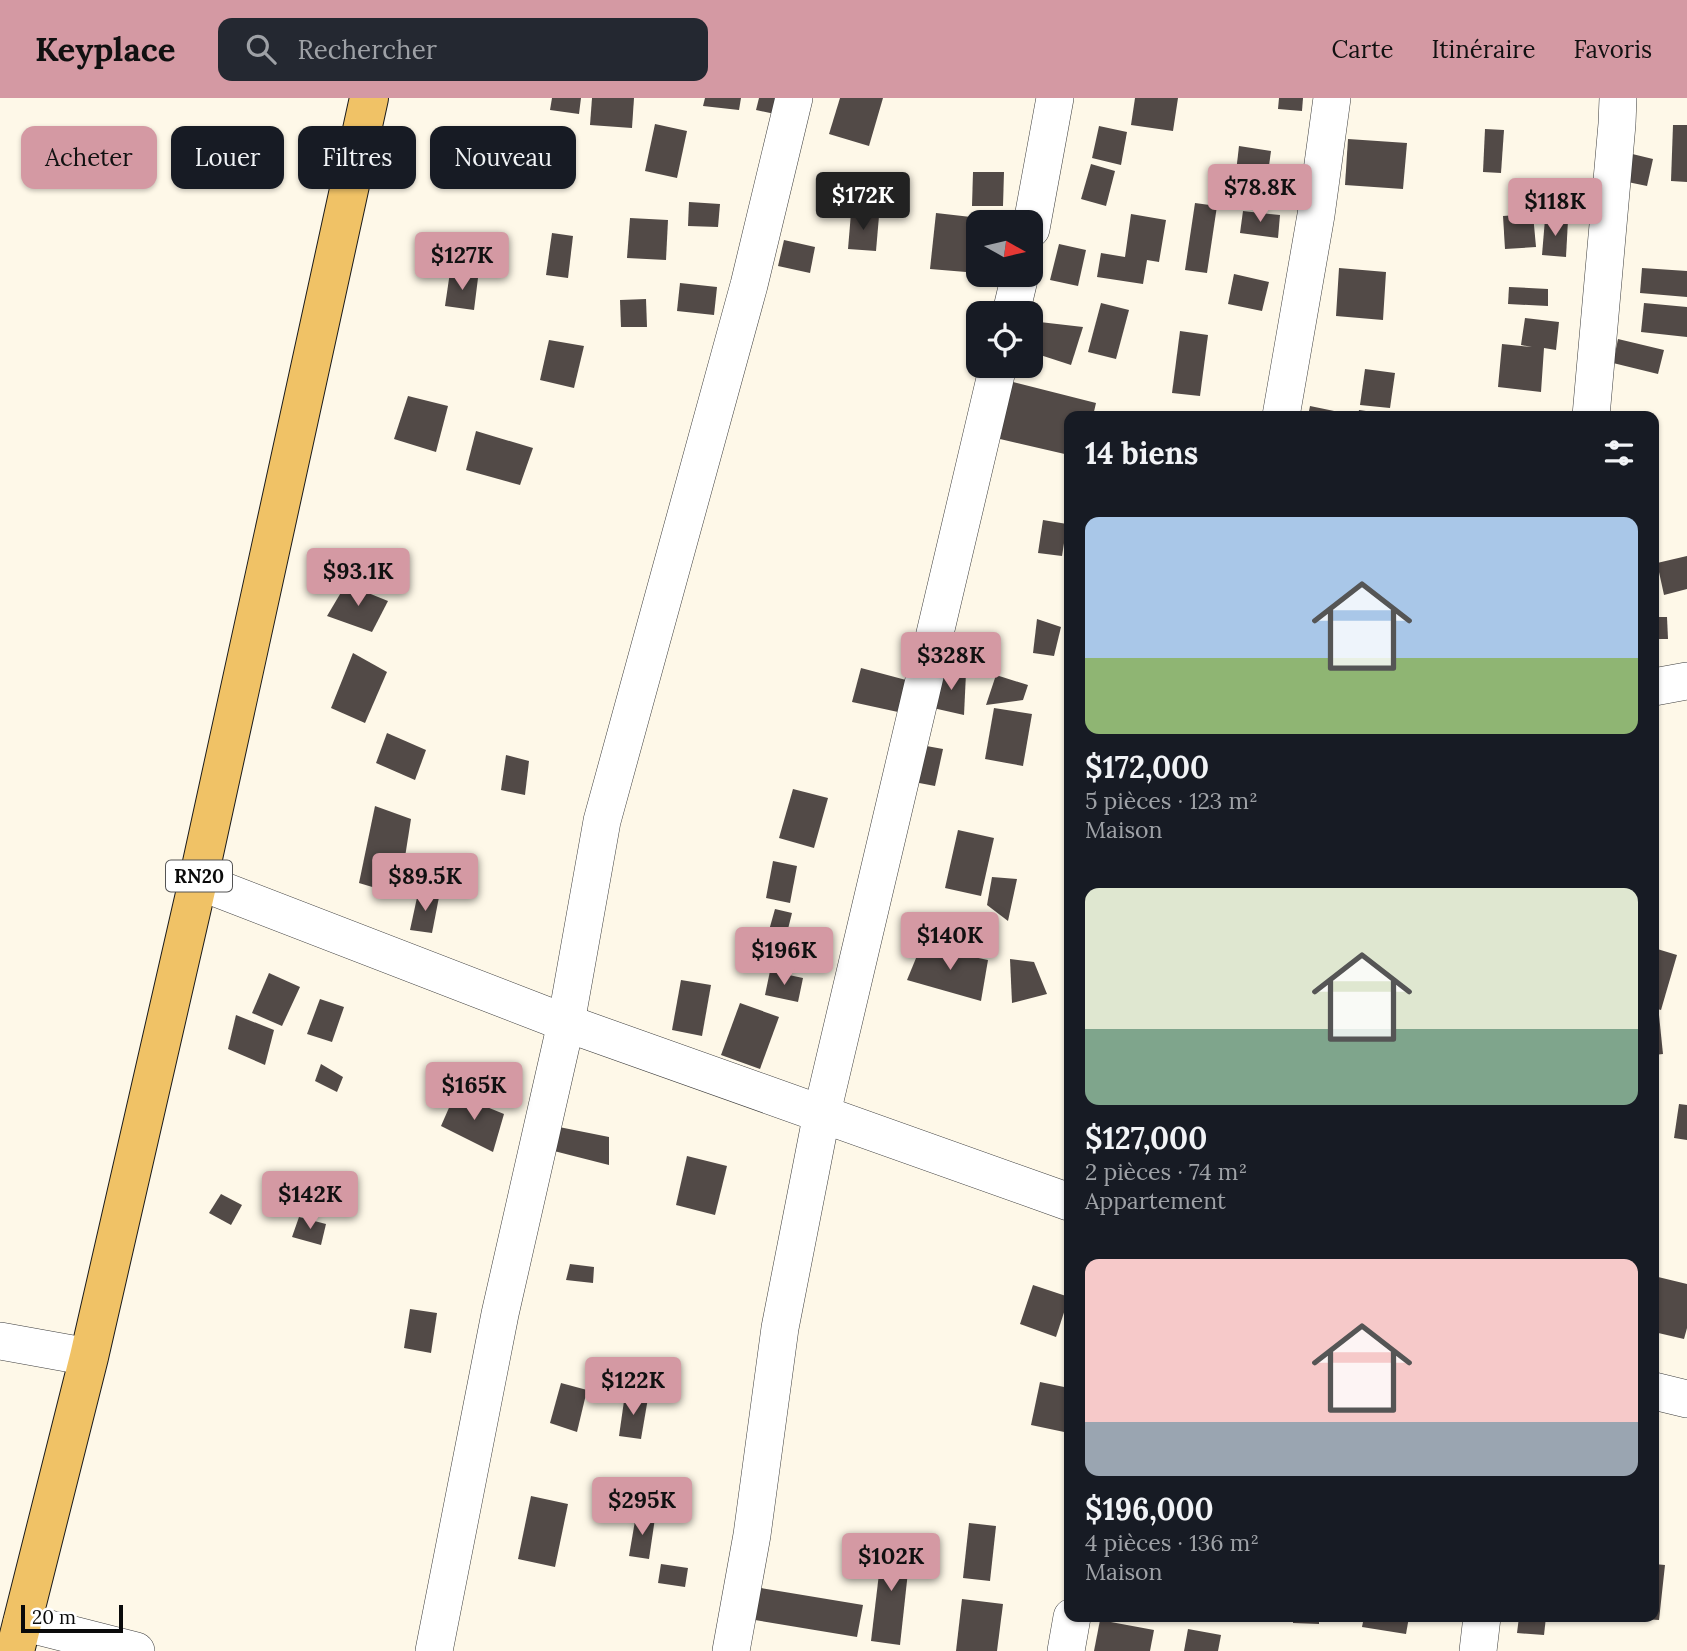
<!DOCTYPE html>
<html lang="fr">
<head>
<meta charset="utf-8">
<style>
  body { margin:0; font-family:Lora,serif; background:#242831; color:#f1f3f6; height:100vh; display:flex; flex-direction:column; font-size:26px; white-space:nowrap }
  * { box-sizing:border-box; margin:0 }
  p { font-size:23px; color:#9ea1a6 }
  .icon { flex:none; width:38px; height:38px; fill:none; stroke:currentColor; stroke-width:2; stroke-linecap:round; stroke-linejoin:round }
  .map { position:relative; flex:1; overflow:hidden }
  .panel { position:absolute; left:1064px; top:313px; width:595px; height:1211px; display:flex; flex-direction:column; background:#171b24; border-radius:14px; box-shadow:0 2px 5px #0004 }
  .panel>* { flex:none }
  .guide { position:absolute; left:21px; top:28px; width:665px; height:63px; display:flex; gap:14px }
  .needle { width:46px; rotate:98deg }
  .fabs { position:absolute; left:966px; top:112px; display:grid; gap:14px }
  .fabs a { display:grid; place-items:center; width:77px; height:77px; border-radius:14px; background:#171b24; box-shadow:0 2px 5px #0004; font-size:35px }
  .scale { position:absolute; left:21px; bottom:18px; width:102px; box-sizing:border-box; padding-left:7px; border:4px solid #0a0a0a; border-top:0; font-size:19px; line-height:24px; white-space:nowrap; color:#0a0a0a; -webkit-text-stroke:5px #fff; paint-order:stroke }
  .price { position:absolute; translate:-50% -60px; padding:0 16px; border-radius:7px; background:#d499a3; color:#111; font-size:23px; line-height:46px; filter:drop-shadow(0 2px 4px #0008) }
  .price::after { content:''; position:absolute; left:50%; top:42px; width:21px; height:16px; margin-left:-10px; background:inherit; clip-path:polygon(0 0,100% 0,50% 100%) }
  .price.active { background:#222; color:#fff }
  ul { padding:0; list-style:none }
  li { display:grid; align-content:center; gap:14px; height:371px; padding:0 21px }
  li span { display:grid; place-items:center; height:217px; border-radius:14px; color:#555 }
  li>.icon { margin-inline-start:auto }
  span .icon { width:126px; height:126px; fill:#fffc; stroke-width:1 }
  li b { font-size:30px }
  h2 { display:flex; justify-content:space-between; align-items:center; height:84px; padding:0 21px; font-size:30px }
  .tag { padding:0 24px; border-radius:14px; background:#171b24; box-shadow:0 2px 5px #0004; font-size:24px; line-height:63px }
  .tag.active { background:#d499a3; color:#111 }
  header { display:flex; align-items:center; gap:42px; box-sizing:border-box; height:98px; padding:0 35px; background:#d499a3; color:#111 }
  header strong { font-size:33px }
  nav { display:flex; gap:38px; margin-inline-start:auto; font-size:24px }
  .search { width:490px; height:63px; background:#242831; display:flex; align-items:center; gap:18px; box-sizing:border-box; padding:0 24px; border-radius:14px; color:#9ea1a6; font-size:26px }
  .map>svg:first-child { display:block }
</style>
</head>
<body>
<header>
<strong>Keyplace</strong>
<div class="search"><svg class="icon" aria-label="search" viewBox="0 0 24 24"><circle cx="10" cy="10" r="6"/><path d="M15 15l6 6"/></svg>Rechercher</div>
<nav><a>Carte</a><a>Itinéraire</a><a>Favoris</a></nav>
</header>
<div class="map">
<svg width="1687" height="1553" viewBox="0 0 1687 1553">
  <rect width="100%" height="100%" fill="#fef8e8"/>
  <!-- building -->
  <g fill="#524a47">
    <polygon points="552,0 581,0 579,16 550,12"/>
    <polygon points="592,0 634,0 632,30 590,27"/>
    <polygon points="705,0 741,0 739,12 703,8"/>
    <polygon points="759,0 779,0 775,16 756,12"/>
    <polygon points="840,0 883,0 869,48 829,36"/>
    <polygon points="1135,0 1178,0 1173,33 1131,27"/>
    <polygon points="1279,0 1303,0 1302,13 1278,11"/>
    <polygon points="655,26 687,33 677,80 645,73"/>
    <polygon points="1673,27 1687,27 1687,84 1671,83"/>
    <polygon points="1099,28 1127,34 1121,67 1092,60"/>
    <polygon points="1485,31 1504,32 1501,75 1483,74"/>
    <polygon points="1348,41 1407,45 1403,91 1345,87"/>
    <polygon points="1239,48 1271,53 1264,105 1233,100"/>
    <polygon points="1624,54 1653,61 1647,88 1618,82"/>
    <polygon points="1091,66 1115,73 1106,108 1081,101"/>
    <polygon points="973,74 1004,74 1003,108 972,108"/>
    <polygon points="689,104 720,106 718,129 688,128"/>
    <polygon points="1195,105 1217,108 1207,175 1185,172"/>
    <polygon points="1243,113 1280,117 1278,140 1240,135"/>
    <polygon points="851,115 879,118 876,153 848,151"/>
    <polygon points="936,115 971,119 966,174 930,171"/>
    <polygon points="1131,116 1166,122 1159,164 1147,162 1143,186 1097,179 1101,155 1125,159"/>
    <polygon points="1533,116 1536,149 1505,151 1503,118"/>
    <polygon points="630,120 668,122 666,162 627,160"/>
    <polygon points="1545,121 1568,122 1566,159 1542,157"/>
    <polygon points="552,135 573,138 568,180 546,177"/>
    <polygon points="460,137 483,141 479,172 456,170"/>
    <polygon points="784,142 815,149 810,175 778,168"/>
    <polygon points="1059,146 1086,152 1078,188 1050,182"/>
    <polygon points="1339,170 1386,174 1383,222 1336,218"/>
    <polygon points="1642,170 1687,173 1687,199 1640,195"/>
    <polygon points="450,174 478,180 474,212 445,208"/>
    <polygon points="1234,176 1269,184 1262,213 1228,206"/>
    <polygon points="680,185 717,189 714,217 677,213"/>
    <polygon points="1509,189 1548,191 1548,208 1508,206"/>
    <polygon points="646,201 647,229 621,229 620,202"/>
    <polygon points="1101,205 1129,212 1116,261 1088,254"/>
    <polygon points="1644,205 1687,209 1687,239 1641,234"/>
    <polygon points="1525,220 1559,224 1556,252 1544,250 1541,294 1498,289 1502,246 1532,249 1521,247"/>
    <polygon points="1031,223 1083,229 1071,267 1031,254"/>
    <polygon points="1180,233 1208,237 1200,298 1172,295"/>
    <polygon points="1618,241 1664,252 1658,276 1613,265"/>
    <polygon points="549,242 584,248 574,290 540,282"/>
    <polygon points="1365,271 1395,275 1390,310 1360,307"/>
    <polygon points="1009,283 1096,305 1093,318 1069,318 1069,357 1000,341"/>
    <polygon points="408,298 448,308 436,354 394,341"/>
    <polygon points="1310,308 1339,314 1338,318 1308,318"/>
    <polygon points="1359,312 1387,316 1387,318 1358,318"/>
    <polygon points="476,333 533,350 520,387 466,372"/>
    <polygon points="1043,422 1067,426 1062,458 1038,455"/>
    <polygon points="1687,458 1687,491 1664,497 1657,465"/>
    <polygon points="346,486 388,503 372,534 327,518"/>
    <polygon points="1654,519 1667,519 1668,541 1654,541"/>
    <polygon points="1037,521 1061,529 1054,558 1033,555"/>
    <polygon points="353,555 387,574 365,625 331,610"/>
    <polygon points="861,570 906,582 898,614 852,604"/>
    <polygon points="941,572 966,575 964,617 933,610"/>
    <polygon points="996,577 1028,587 1023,602 986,607"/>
    <polygon points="994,610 1032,616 1023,668 985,661"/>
    <polygon points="387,635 426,652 415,682 376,665"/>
    <polygon points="921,647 943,651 935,688 914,684"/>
    <polygon points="506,657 529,663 525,697 501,692"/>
    <polygon points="793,691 828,700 814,750 779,740"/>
    <polygon points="375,708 411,721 399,797 359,785"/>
    <polygon points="958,732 994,740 981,798 945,790"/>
    <polygon points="773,763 797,768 790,805 766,800"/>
    <polygon points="992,779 1017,781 1008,823 987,807"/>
    <polygon points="418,795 439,799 432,835 410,832"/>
    <polygon points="775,811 792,815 782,855 764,850"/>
    <polygon points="921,848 988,862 981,903 907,882"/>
    <polygon points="1654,850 1677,857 1661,912 1654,910"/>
    <polygon points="1010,861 1034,864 1047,896 1012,905"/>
    <polygon points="770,873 803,880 798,904 765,897"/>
    <polygon points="269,875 300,889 282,928 252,915"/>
    <polygon points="681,882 711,887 702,938 672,932"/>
    <polygon points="320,901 344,909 332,944 307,936"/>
    <polygon points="740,905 779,919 760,971 721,957"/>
    <polygon points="236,917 274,932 265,967 228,951"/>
    <polygon points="1654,917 1659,917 1663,956 1654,957"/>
    <polygon points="321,966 343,979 337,994 315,983"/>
    <polygon points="455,996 504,1016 493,1054 441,1028"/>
    <polygon points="1679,1006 1687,1007 1687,1042 1674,1040"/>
    <polygon points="559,1029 609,1039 609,1067 554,1053"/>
    <polygon points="687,1058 727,1068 715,1117 676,1107"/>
    <polygon points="221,1096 242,1107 231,1127 209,1115"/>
    <polygon points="299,1119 326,1126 321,1147 292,1139"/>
    <polygon points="570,1166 594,1169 593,1185 566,1182"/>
    <polygon points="1654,1178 1687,1186 1687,1230 1684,1241 1654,1234"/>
    <polygon points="1033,1187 1069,1199 1056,1239 1020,1226"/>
    <polygon points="410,1211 437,1215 431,1255 404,1250"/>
    <polygon points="1040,1284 1069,1290 1069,1335 1031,1327"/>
    <polygon points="561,1285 587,1292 577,1334 550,1325"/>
    <polygon points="625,1296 648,1300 641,1341 619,1338"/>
    <polygon points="531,1398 568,1406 555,1469 518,1461"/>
    <polygon points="636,1417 655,1420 649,1461 629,1458"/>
    <polygon points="969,1425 996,1428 990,1483 963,1480"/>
    <polygon points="883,1442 911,1446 900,1547 871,1543"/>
    <polygon points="661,1466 688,1470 685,1489 658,1485"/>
    <polygon points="1654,1466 1665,1467 1659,1522 1643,1521 1643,1519 1654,1519"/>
    <polygon points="755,1489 863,1507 857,1539 749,1521"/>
    <polygon points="962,1501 1003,1506 997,1553 956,1553"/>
    <polygon points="1293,1519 1319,1519 1319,1526 1293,1525"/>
    <polygon points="1364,1519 1409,1519 1406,1536 1362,1529"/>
    <polygon points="1519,1519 1546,1519 1544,1537 1517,1535"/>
    <polygon points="1100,1522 1154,1532 1150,1553 1094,1553"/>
    <polygon points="1188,1531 1221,1537 1218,1553 1184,1553"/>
  </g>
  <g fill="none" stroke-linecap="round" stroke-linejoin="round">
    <defs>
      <g id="street">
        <polyline points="1031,131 1055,0"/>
        <polyline points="1011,215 1020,177"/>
        <polyline points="1281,318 1316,117 1332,0"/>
        <polyline points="1591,318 1617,26 1618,0"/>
        <polyline points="1654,589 1687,583"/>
        <polyline points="198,783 566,925 1069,1104"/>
        <polyline points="0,1243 89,1259"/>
        <polyline points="1654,1293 1687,1301"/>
        <polyline points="22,1524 136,1553"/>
        <polyline points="434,1553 500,1216 566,925 602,723 749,187 794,0"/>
        <polyline points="731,1553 752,1437 780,1230 822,1015 998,268"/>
        <polyline points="1066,1553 1072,1519"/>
        <polyline points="1478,1553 1482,1519"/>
      </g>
      <polyline id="primary" points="15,1553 89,1259 198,783 369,0"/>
    </defs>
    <!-- street casing -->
    <use href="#street" stroke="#3d3d3d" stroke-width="38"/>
    <!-- primary casing -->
    <use href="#primary" stroke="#1b1b1b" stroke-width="40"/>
    <!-- street -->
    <use href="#street" stroke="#fff" stroke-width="37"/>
    <!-- primary -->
    <use href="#primary" stroke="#f0c266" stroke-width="38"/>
  </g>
  <g text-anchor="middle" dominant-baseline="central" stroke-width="7" stroke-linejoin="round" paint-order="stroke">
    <!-- shield labels -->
    <rect fill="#fff" stroke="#545454" stroke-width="2" x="166" y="762.5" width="66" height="31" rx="5"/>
    <g font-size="19" font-weight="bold" fill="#0a0a0a">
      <text x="199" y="778">RN20</text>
    </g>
  </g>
</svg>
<div class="fabs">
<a><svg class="needle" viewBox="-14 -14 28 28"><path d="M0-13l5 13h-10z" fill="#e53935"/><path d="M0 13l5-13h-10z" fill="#9ea1a6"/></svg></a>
<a><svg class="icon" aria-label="locate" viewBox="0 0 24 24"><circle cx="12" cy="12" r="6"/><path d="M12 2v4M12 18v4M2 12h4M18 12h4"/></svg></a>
</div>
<div class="scale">20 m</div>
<b class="price" style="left:1260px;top:126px">$78.8K</b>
<b class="price active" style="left:863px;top:134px">$172K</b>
<b class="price" style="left:1555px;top:140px">$118K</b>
<b class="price" style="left:462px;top:194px">$127K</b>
<b class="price" style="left:358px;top:510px">$93.1K</b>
<b class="price" style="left:951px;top:594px">$328K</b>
<b class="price" style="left:425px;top:815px">$89.5K</b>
<b class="price" style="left:950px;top:874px">$140K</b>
<b class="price" style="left:784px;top:889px">$196K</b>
<b class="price" style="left:474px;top:1024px">$165K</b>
<b class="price" style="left:310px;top:1133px">$142K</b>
<b class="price" style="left:633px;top:1319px">$122K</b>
<b class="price" style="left:642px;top:1439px">$295K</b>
<b class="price" style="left:891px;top:1495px">$102K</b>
<div class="guide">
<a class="tag active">Acheter</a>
<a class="tag">Louer</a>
<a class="tag">Filtres</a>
<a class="tag">Nouveau</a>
</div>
<section class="panel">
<h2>14 biens<svg class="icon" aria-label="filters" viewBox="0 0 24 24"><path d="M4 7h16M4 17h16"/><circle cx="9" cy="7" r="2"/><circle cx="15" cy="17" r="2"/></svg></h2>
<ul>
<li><span style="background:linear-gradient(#a9c7e8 65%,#8fb573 0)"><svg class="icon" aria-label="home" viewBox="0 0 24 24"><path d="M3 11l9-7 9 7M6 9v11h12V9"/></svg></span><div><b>$172,000</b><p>5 pièces · 123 m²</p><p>Maison</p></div></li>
<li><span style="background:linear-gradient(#dfe7d0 65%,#7fa58c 0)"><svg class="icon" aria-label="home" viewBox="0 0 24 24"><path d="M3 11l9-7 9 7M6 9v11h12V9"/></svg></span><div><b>$127,000</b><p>2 pièces · 74 m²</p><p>Appartement</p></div></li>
<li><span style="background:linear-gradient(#f6c9c9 75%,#9aa5b1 0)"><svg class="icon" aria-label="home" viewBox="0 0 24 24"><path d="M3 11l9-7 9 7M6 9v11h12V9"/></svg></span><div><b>$196,000</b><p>4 pièces · 136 m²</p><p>Maison</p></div></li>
</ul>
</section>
</div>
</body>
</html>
